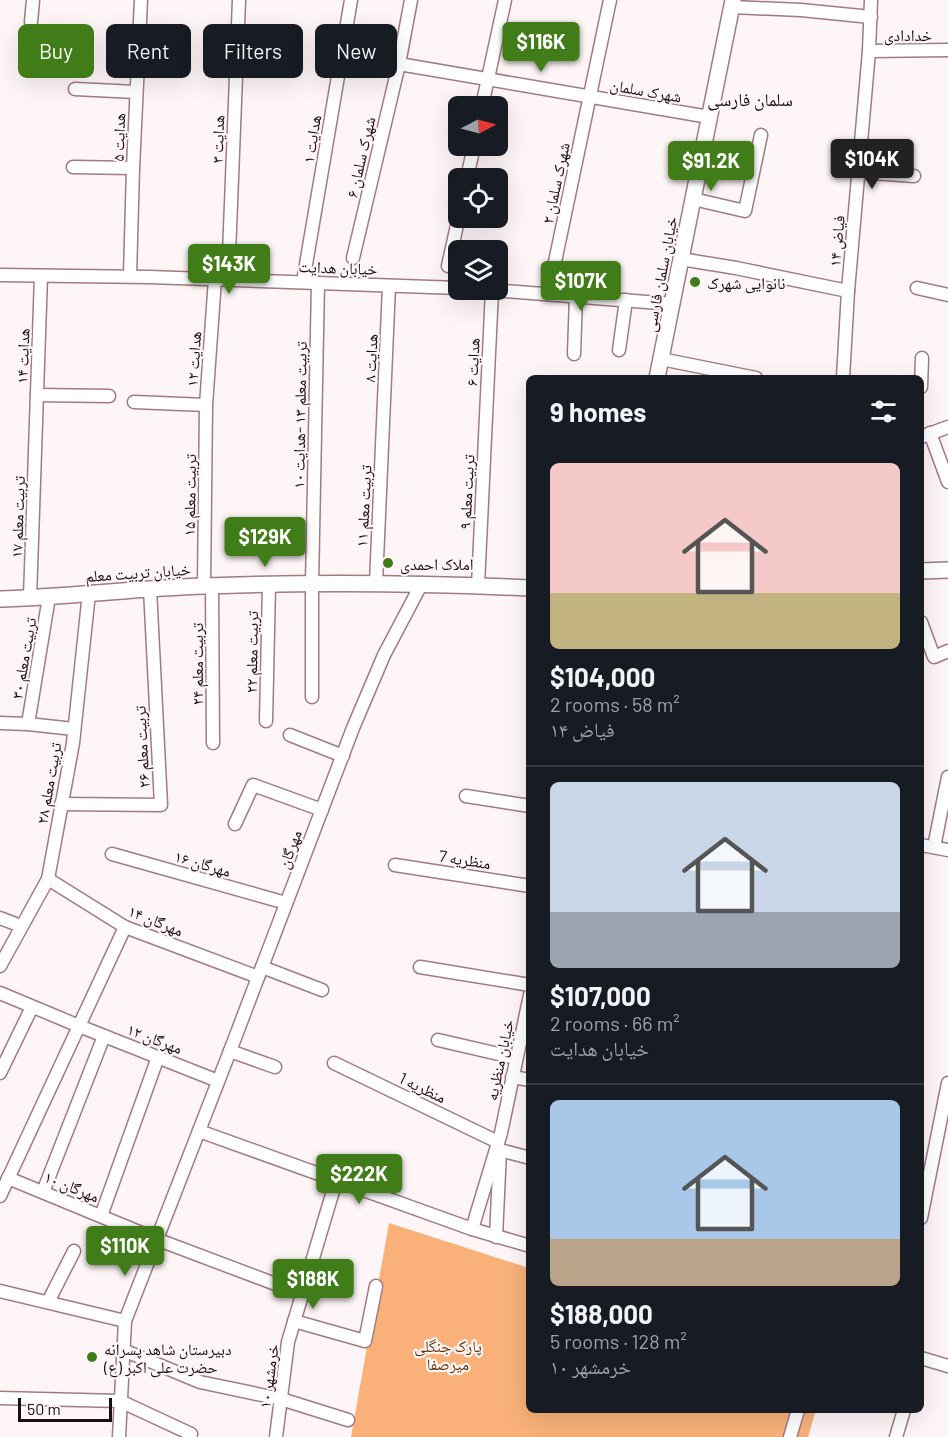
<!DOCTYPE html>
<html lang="en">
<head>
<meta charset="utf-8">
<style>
  body { margin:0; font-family:Barlow,"Noto Naskh Arabic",sans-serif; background:#242831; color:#f1f3f6; height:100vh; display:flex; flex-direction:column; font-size:22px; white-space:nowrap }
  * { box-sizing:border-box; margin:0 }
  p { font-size:20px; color:#9ea1a6 }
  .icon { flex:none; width:33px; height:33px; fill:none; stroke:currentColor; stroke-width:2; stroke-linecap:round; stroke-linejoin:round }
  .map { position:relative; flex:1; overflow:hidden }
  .drawer { position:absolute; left:526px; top:375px; width:398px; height:1038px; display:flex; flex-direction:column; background:#171b24; border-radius:9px; box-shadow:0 6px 24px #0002 }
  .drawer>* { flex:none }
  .top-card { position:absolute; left:18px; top:24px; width:418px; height:54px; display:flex; gap:12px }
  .needle { width:39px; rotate:84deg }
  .controls { position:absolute; left:448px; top:96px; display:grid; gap:12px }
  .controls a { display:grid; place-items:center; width:60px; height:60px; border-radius:9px; background:#171b24; box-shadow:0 6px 24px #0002; font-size:30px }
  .scale { position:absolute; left:18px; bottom:15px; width:94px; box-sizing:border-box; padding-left:6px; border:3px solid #1b0d10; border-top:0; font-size:16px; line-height:21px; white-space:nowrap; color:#1b0d10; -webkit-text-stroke:4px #fdf5f6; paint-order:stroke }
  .price { position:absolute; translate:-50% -51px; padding:0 14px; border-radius:6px; background:#407c18; color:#fff; font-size:20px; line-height:39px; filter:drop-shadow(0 2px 3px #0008) }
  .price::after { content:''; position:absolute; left:50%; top:36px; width:18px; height:14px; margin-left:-9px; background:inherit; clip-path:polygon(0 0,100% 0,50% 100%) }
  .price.on { background:#222; color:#fff }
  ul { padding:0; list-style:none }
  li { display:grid; align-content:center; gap:12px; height:318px; padding:0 24px }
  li+li { border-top:2px solid #363941 }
  li span { display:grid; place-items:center; height:186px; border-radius:9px; color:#555 }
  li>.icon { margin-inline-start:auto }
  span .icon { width:108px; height:108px; fill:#fffc; stroke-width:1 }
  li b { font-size:26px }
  h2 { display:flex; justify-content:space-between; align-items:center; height:72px; padding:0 24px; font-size:26px }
  .tag { padding:0 21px; border-radius:9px; background:#171b24; box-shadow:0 6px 24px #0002; font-size:21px; line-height:54px }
  .tag.on { background:#407c18; color:#fff }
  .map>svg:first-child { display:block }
</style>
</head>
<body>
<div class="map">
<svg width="948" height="1437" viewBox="0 0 948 1437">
  <rect width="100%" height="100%" fill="#fdf5f6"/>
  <!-- green -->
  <polygon fill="#f9b179" points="389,1223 529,1268 530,1410 816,1410 808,1437 351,1437"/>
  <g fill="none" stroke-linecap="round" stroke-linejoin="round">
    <defs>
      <g id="minor">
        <polyline points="732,7 801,10 871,17"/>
        <polyline points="31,22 33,0"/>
        <polyline points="869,51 948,50"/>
        <polyline points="399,64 709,117"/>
        <polyline points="75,89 136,92"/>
        <polyline points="482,106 505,0"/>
        <polyline points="73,167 133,168"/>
        <polyline points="859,172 914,176"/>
        <polyline points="467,178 474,146"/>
        <polyline points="693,199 745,211 761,135"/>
        <polyline points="353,258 399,64 411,0"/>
        <polyline points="681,259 736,268 848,291"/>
        <polyline points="448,266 459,216"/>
        <polyline points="0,275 149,277 459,288"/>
        <polyline points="130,276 133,168 141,0"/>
        <polyline points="552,276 610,0"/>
        <polyline points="228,280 239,0"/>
        <polyline points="303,282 351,0"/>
        <polyline points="917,288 948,295"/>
        <polyline points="491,290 672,304"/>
        <polyline points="619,350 626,300"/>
        <polyline points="574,354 576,296"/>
        <polyline points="661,359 756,378"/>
        <polyline points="843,378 848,291 869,51 871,0"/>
        <polyline points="921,387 922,358"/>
        <polyline points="37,395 109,396"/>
        <polyline points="134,402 206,405"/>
        <polyline points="930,433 948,482"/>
        <polyline points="921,437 948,427"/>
        <polyline points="376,583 389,286"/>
        <polyline points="478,585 492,290"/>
        <polyline points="204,586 206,405 215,279"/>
        <polyline points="212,586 213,743"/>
        <polyline points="30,598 41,276"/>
        <polyline points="921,622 934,657 948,651"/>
        <polyline points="312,697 312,584 318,283"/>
        <polyline points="266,721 269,585"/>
        <polyline points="0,723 28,724 74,729"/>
        <polyline points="28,724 49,597"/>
        <polyline points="290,735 343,756"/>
        <polyline points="466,796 530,806"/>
        <polyline points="61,804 161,805 150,589"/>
        <polyline points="235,824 253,785 322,810"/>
        <polyline points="921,845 948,850"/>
        <polyline points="934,847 948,777"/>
        <polyline points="112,854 286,903"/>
        <polyline points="395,865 530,886"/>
        <polyline points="48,879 125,927 258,977"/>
        <polyline points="0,918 21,926"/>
        <polyline points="0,966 48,879 73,743 89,593"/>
        <polyline points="262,967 322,990"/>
        <polyline points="420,967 530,985"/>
        <polyline points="0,993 79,1026 218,1081"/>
        <polyline points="438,1040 516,1058"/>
        <polyline points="230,1051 275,1067"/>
        <polyline points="334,1063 498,1142"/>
        <polyline points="0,1073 32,1007"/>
        <polyline points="512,1077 530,1080"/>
        <polyline points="199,1131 472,1229 530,1246"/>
        <polyline points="500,1150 530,1158"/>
        <polyline points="8,1178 156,1239 302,1294"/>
        <polyline points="43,1192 104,1036"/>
        <polyline points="0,1196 125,927"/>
        <polyline points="101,1216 158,1057"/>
        <polyline points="921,1218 948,1083"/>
        <polyline points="472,1229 501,1133 530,995"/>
        <polyline points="496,1237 500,1151"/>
        <polyline points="0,1291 125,1321"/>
        <polyline points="48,1302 74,1251"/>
        <polyline points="294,1321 365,1341 376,1286"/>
        <polyline points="123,1350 200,1382 281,1399 348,1420"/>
        <polyline points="921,1358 948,1366"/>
        <polyline points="0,1398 120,1401 191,1434"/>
        <polyline points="119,1437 125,1321 230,1051 353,728 384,655 422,583"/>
        <polyline points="276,1437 288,1342 336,1181"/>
        <polyline points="790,1437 798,1410"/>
        <polyline points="896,1437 904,1410"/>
      </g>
      <g id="major">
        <polyline points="657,378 733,0"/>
        <polyline points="921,571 948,570"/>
        <path d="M0 599C68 597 137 588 205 586 313 582 421 583 530 588"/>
      </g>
    </defs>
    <!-- minor casing -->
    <use href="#minor" stroke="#a17b82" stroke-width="15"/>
    <!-- major casing -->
    <use href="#major" stroke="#a17b82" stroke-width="18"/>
    <!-- minor -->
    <use href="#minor" stroke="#fff" stroke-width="12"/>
    <!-- major -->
    <use href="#major" stroke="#fff" stroke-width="15"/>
  </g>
  <!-- markers -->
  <g fill="#407c18" stroke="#fdf5f6" stroke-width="2">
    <circle cx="695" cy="282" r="6"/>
    <circle cx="388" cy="563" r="6"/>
    <circle cx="92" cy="1357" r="6"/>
  </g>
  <g text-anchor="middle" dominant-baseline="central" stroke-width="4.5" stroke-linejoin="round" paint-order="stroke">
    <!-- street labels -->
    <g font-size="16" fill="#1b0d10" stroke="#fdf5f6">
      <text x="908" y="34">خدادادی</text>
      <text transform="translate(646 90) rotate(10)">شهرک سلمان</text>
      <text transform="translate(118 137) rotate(-88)">هدایت ۵</text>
      <text transform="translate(217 139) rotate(-88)">هدایت ۳</text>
      <text transform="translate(311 139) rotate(-81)">هدایت ۱</text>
      <text transform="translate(360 157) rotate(-77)">شهرک سلمان ۶</text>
      <text transform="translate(555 183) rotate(-78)">شهرک سلمان ۲</text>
      <text transform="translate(836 241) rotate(-85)">فیاض ۱۴</text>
      <text transform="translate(338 267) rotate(2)">خیابان هدایت</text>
      <text transform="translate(660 274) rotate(-79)">خیابان سلمان فارسی</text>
      <text transform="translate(22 356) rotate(-88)">هدایت ۱۴</text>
      <text transform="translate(370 358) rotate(-87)">هدایت ۸</text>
      <text transform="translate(193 359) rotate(-86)">هدایت ۱۲</text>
      <text transform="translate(472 362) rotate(-87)">هدایت ۶</text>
      <text transform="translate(299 415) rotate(-89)">تربیت معلم ۱۳ -هدایت ۱۰</text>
      <text transform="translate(466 492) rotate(-87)">تربیت معلم ۹</text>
      <text transform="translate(189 495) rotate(-89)">تربیت معلم ۱۵</text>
      <text transform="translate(363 506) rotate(-87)">تربیت معلم ۱۱</text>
      <text transform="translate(17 517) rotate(-88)">تربیت معلم ۱۷</text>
      <text transform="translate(138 572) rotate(-4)">خیابان تربیت معلم</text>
      <text transform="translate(251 652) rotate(-89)">تربیت معلم ۲۲</text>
      <text transform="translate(23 658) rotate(-80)">تربیت معلم ۳۰</text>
      <text transform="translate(196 664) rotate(-90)">تربیت معلم ۲۴</text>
      <text transform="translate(141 747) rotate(-93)">تربیت معلم ۲۶</text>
      <text transform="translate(48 783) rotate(-80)">تربیت معلم ۲۸</text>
      <text transform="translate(289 849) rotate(-69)">مهرگان</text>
      <text transform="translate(465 859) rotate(9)">منظریه 7</text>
      <text transform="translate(203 863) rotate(16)">مهرگان ۱۶</text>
      <text transform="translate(156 920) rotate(22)">مهرگان ۱۴</text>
      <text transform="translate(155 1038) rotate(21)">مهرگان ۱۲</text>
      <text transform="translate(499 1060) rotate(-78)">خیابان منظریه</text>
      <text transform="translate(423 1087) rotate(26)">منظریه 1</text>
      <text transform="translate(72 1186) rotate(22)">مهرگان ۱۰</text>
      <text transform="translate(268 1376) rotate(-82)">خرمشهر ۱۰</text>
    </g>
    <!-- poi labels -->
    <g font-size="16" fill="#1b0d10" stroke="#fdf5f6" text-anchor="start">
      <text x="707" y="282">نانوایی شهرک</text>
      <text x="400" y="563">املاک احمدی</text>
      <text x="104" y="1348">دبیرستان شاهد پسرانه<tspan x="104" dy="18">حضرت علی اکبر (ع)</tspan></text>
    </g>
    <!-- park labels -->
    <g font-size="16" fill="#5f3203" stroke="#fdf5f6">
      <text x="448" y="1345">پارک جنگلی<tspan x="448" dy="18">میرصفا</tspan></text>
    </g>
    <!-- neighbourhood labels -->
    <g font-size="18" fill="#1b0d10" stroke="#fdf5f6">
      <text x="750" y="99">سلمان فارسی</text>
    </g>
  </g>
</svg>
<div class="controls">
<a><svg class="needle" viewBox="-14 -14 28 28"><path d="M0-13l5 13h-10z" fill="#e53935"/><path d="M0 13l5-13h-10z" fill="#9ea1a6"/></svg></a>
<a><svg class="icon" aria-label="locate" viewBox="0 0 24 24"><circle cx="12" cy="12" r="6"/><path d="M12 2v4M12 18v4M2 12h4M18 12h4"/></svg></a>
<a><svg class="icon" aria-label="layers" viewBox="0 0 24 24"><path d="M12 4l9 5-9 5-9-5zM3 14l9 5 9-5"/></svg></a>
</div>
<div class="scale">50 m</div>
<b class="price" style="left:541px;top:73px">$116K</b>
<b class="price on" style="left:872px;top:190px">$104K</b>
<b class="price" style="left:711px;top:192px">$91.2K</b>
<b class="price" style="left:229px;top:295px">$143K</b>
<b class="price" style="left:581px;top:312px">$107K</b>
<b class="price" style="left:265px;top:568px">$129K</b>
<b class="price" style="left:359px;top:1205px">$222K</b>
<b class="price" style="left:125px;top:1277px">$110K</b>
<b class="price" style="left:313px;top:1310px">$188K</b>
<div class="top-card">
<a class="tag on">Buy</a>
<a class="tag">Rent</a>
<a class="tag">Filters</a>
<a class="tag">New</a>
</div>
<section class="drawer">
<h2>9 homes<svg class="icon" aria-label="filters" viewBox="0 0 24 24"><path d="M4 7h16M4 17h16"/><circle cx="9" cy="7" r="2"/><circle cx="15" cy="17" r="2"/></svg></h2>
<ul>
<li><span style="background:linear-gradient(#f6c9c9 70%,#c2b280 0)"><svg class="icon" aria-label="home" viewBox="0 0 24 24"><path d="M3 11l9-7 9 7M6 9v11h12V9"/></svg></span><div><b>$104,000</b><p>2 rooms · 58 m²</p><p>فیاض ۱۴</p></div></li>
<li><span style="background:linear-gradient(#c9d6e8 70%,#9aa5b1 0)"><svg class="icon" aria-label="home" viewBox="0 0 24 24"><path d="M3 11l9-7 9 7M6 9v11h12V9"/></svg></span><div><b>$107,000</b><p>2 rooms · 66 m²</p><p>خیابان هدایت</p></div></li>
<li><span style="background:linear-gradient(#a9c7e8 75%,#b9a48a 0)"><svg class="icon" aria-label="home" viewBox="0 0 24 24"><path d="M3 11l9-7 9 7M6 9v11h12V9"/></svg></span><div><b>$188,000</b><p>5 rooms · 128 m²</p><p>خرمشهر ۱۰</p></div></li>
</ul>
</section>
</div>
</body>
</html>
